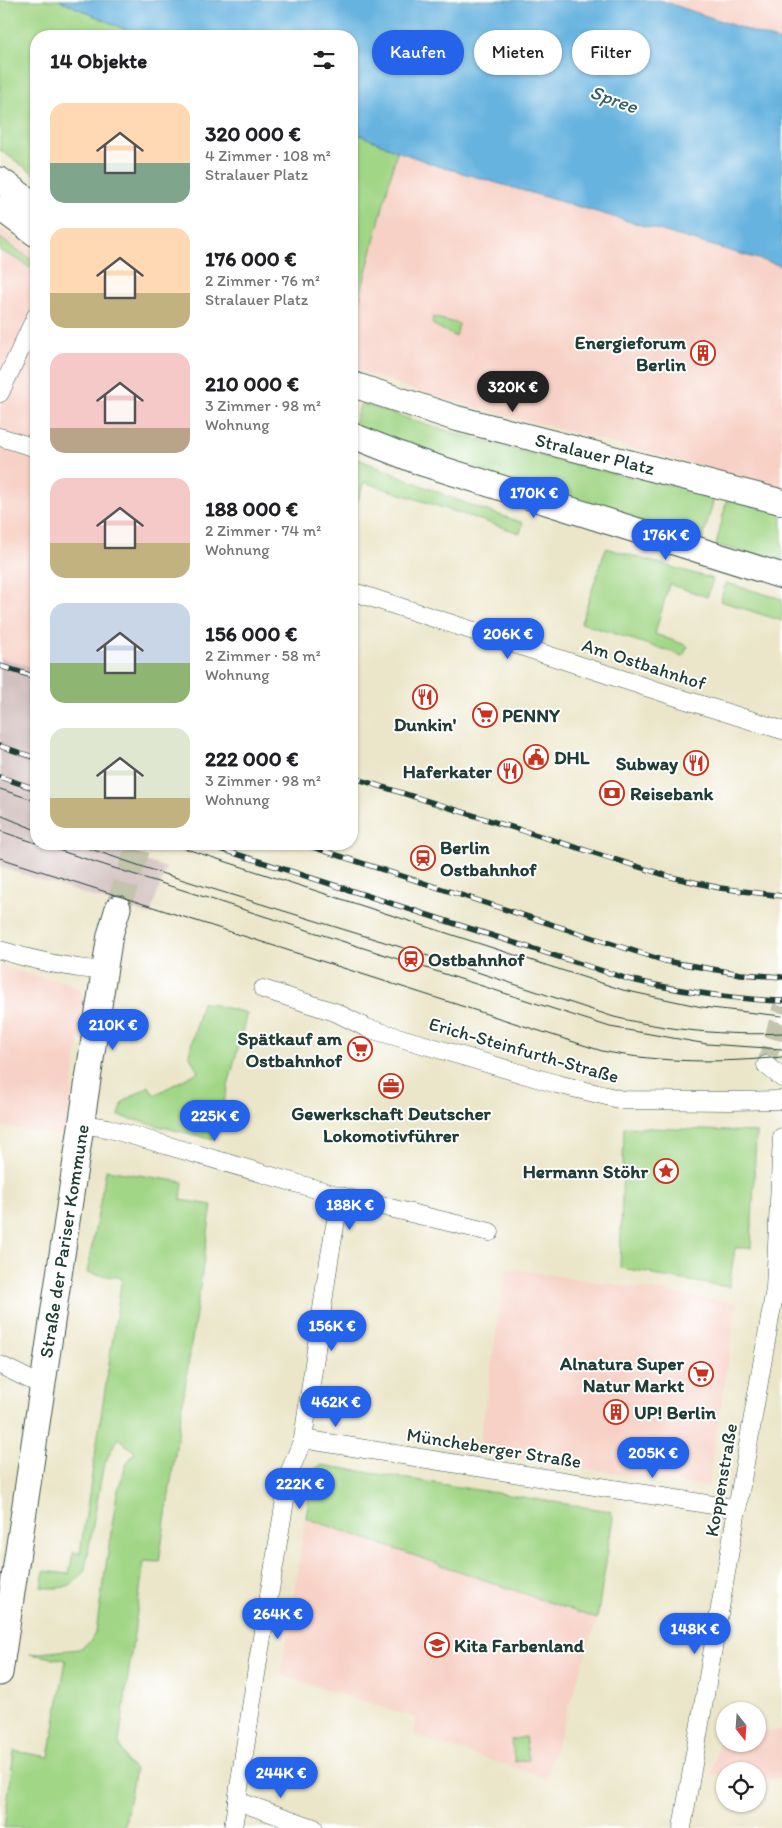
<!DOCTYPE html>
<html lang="de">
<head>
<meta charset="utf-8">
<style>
  body { margin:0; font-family:Itim,sans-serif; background:#f2f2f2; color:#202124; height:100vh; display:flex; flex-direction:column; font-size:19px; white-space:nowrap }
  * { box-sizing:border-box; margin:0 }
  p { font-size:16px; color:#757577 }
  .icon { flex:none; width:28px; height:28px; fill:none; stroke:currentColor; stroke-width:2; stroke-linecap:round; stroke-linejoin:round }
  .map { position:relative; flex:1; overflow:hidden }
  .side { position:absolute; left:30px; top:30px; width:328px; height:820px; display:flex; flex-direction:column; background:#fff; border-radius:20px; box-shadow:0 1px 4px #0004 }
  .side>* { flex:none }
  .hud { position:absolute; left:372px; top:30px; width:334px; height:45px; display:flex; gap:10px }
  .needle { width:32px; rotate:163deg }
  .controls { position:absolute; left:716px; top:1702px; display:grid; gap:10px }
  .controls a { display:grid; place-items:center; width:50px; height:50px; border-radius:50%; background:#fff; box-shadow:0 1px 4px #0004; font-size:25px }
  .price { position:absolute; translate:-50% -42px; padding:0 11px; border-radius:18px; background:#2563eb; color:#fff; font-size:16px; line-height:32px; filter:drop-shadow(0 1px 2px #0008) }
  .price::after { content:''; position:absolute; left:50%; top:30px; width:15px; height:11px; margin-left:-8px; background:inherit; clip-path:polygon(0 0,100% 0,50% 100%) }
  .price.on { background:#222; color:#fff }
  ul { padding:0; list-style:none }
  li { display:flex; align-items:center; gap:15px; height:125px; padding:0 20px }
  li span { display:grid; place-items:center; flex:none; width:140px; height:100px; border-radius:15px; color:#555 }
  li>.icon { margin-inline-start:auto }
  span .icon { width:60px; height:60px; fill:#fffc; stroke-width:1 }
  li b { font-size:21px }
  h2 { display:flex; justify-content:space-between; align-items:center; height:60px; padding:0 20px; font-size:21px }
  .chip { padding:0 18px; border-radius:22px; background:#fff; box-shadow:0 1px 4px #0004; font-size:18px; line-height:45px }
  .chip.on { background:#2563eb; color:#fff }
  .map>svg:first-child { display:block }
</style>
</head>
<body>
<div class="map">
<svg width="782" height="1828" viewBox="0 0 782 1828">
  <rect width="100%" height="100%" fill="#fff"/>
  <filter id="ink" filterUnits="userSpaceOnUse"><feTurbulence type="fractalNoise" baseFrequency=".02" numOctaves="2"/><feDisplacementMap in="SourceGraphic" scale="10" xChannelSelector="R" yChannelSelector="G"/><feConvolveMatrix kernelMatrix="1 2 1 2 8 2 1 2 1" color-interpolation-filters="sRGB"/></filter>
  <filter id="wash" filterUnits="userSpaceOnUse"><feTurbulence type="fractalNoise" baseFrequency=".0096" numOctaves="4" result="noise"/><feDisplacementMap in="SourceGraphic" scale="20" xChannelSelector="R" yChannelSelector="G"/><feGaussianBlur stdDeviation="1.12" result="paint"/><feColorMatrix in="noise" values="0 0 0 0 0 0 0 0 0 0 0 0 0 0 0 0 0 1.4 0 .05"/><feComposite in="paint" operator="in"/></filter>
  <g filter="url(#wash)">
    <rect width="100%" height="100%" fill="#ebe6c9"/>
    <!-- built -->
    <g fill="#f7d1c6">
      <polygon points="660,0 782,0 782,42"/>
      <polygon points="397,151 435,165 782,266 782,487 508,416 418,391 351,368 351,332"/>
      <polygon points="0,228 36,253 36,668 0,658"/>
      <polygon points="0,965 38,977 66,982 79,989 83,997 84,1007 65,1136 0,1126"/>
      <polygon points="506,1268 737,1303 708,1487 478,1452"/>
      <polygon points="306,1518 597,1619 546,1778 416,1736 414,1730 417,1718 281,1675"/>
      <polygon points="721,1728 725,1728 725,1744 758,1744 758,1732 782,1730 782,1778 758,1780 758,1771 725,1771 725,1776 712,1774"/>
    </g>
    <!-- industrial -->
    <polygon fill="#d2bfbf" points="0,658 36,668 36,844 106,844 105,847 166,868 150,915 0,867"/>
    <!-- green -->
    <g fill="#a1d686" stroke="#608a5d">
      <polygon points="0,0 59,0 140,36 36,36 36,175 0,150"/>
      <polygon points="351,131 397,151 351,332"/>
      <polygon points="0,238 36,263 35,271 19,260 0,251"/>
      <polygon points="433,317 459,324 456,337 432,324"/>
      <path d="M361 403C444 432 529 454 615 474 648 481 682 486 715 495L702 542 396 444 353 427Z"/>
      <polygon points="351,456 467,504 523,523 520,533 364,482 351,521"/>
      <polygon points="727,499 782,513 782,562 716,545"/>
      <polygon points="606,548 713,579 707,597 669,584 655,634 688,646 683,656 581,623"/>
      <polygon points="726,583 782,599 782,621 720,601"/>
      <polygon points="202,1002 247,1013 214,1140 119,1116 123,1102 149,1086 154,1095 198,1072 189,1054"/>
      <polygon points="624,1127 756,1132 751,1248 735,1248 729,1287 652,1275 653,1273 620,1268"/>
      <path d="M106 1170 183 1182 181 1200 212 1205 159 1562 144 1561 119 1742 128 1764 135 1769 124 1828H4L14 1751 49 1757 66 1660 30 1654 79 1649 90 1642 96 1631 117 1493 126 1465 135 1452 118 1438 111 1450 103 1468 85 1570C72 1588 63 1590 41 1587L44 1571 69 1574 73 1552 80 1553 122 1278 87 1273Z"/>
      <polygon points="321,1465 610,1511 613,1517 597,1619 306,1518 312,1474 316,1468"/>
      <polygon points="525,1737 529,1760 515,1762 511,1740"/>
    </g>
    <!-- water -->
    <polygon fill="#66b3df" stroke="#42788a" points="59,0 660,0 782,42 782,266 435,165 397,151 351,131 351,36 140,36"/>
  </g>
  <g filter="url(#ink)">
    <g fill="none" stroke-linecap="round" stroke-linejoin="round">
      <!-- street-tunnel -->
      <polyline stroke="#c2c4ab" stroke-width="18" stroke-dasharray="18 9" stroke-linecap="butt" points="766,1065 782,1006"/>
      <!-- secondary-tunnel -->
      <polyline stroke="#c2c4ab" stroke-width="25" stroke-dasharray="25 12" stroke-linecap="butt" points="118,908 139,844"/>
      <defs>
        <g id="street">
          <polyline points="0,393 36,316"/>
          <polyline points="0,437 36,448"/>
          <polyline points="351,591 686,700 782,730"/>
          <path d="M0 950C35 961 68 968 105 971"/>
          <polyline points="263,989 335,1012 367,1028 557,1084 623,1100 729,1101 782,1100"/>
          <polyline points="766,1065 782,1078"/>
          <polyline points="82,1124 107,1128 340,1196 490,1232"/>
          <polyline points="0,1365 43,1386"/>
          <polyline points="303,1439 738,1509"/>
          <polyline points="237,1801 314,1828"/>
          <polyline points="233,1828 258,1661 290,1471 303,1439 329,1261 340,1196"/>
          <polyline points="682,1828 775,1289 782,1137"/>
        </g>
        <g id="secondary">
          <polyline points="0,180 36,206"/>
          <polyline points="0,208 36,234"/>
          <polyline points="351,384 455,418 782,502"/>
          <polyline points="351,435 419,462 782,576"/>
          <polyline points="0,1673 98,1012 110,935 118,908"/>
        </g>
      </defs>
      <!-- street casing -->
      <use href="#street" stroke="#3e564a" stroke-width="19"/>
      <!-- secondary casing -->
      <use href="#secondary" stroke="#3e564a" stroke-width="27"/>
      <!-- street -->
      <use href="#street" stroke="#fff" stroke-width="18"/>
      <!-- secondary -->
      <use href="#secondary" stroke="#fff" stroke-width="25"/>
      <!-- tram -->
      <g stroke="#1f3d34" stroke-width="1">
        <polyline points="0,789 36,801"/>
        <polyline points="0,815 36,830"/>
        <polyline points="0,831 36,843"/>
        <polyline points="39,844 610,1027 707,1044 782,1049"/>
        <path d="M76 844 164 874 407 949 614 1017C668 1030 726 1036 782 1033"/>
        <polyline points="171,844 623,990 702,1007 782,1016"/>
        <path d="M0 858 602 1051C661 1063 722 1063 782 1057"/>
      </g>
      <defs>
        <g id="rail">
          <polyline points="0,666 36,677"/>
          <polyline points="0,746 36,758"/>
          <polyline points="0,777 36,789"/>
          <polyline points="351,777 671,877 720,888 782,896"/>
          <path d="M205 844 628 979C679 991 730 999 782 1001"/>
          <polyline points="303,844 665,961 741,974 782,977"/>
        </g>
      </defs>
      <!-- rail casing -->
      <use href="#rail" stroke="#1f3d34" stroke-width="5.5"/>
      <!-- rail -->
      <use href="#rail" stroke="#fff" stroke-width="4" stroke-dasharray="11" stroke-linecap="butt"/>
    </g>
  </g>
  <!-- icons -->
  <defs>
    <symbol id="building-ring" viewBox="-11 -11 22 22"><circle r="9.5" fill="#fff" stroke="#c8321e" stroke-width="1.5"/><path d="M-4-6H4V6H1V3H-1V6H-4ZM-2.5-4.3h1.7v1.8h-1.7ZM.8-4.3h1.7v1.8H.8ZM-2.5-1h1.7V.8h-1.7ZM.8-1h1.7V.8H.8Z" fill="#c8321e"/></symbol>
    <symbol id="restaurant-ring" viewBox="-11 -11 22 22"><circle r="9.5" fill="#fff" stroke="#c8321e" stroke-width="1.5"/><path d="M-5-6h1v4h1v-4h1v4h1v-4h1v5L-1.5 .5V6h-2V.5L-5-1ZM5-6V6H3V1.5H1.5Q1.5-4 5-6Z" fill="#c8321e"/></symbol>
    <symbol id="supermarket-ring" viewBox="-11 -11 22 22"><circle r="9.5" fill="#fff" stroke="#c8321e" stroke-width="1.5"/><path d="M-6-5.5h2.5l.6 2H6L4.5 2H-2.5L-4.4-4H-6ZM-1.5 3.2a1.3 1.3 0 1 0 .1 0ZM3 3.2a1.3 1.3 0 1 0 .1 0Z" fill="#c8321e"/></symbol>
    <symbol id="civic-ring" viewBox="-11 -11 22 22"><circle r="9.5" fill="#fff" stroke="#c8321e" stroke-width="1.5"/><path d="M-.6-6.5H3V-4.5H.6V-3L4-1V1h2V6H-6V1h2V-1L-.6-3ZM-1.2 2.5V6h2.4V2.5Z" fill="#c8321e"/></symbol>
    <symbol id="bank-ring" viewBox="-11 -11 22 22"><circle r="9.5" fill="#fff" stroke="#c8321e" stroke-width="1.5"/><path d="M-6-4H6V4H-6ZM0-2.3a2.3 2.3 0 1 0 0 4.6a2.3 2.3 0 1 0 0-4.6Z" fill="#c8321e"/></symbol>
    <symbol id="station-ring" viewBox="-11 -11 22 22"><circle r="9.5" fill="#fff" stroke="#c8321e" stroke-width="1.5"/><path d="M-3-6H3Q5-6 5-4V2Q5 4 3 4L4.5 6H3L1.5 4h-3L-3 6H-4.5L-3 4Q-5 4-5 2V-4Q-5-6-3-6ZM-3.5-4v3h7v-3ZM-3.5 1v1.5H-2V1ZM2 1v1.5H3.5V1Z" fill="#c8321e"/></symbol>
    <symbol id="office-ring" viewBox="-11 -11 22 22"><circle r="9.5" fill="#fff" stroke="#c8321e" stroke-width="1.5"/><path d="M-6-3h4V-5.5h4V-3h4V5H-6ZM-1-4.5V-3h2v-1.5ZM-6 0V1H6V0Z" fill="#c8321e"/></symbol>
    <symbol id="sight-ring" viewBox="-11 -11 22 22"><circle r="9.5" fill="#fff" stroke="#c8321e" stroke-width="1.5"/><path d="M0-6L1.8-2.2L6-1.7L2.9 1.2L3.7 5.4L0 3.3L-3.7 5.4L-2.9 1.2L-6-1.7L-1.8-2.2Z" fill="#c8321e"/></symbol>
    <symbol id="school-ring" viewBox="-11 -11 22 22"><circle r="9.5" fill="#fff" stroke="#c8321e" stroke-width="1.5"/><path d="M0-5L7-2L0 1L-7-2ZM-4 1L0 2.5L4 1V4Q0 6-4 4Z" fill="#c8321e"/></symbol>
  </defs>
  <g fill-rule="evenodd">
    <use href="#building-ring" x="689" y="339" width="28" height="28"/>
    <use href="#restaurant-ring" x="411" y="683" width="28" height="28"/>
    <use href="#supermarket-ring" x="471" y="701" width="28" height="28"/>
    <use href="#civic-ring" x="522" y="743" width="28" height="28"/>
    <use href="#restaurant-ring" x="682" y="749" width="28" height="28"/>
    <use href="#restaurant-ring" x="496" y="757" width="28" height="28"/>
    <use href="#bank-ring" x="598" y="779" width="28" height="28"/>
    <use href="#station-ring" x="409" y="844" width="28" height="28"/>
    <use href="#station-ring" x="397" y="945" width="28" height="28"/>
    <use href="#supermarket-ring" x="346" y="1035" width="28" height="28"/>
    <use href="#office-ring" x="377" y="1072" width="28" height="28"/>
    <use href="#sight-ring" x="652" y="1157" width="28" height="28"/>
    <use href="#supermarket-ring" x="687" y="1360" width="28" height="28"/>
    <use href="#building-ring" x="602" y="1398" width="28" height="28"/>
    <use href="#school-ring" x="423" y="1631" width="28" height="28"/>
  </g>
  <g text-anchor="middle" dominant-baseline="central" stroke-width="4" stroke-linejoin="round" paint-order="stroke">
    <!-- poi labels -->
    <g font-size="19" font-weight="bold" fill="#1f3d34" stroke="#fff" text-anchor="start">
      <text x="686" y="342" text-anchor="end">Energieforum<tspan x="686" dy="22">Berlin</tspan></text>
      <text x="502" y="715">PENNY</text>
      <text x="425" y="724" text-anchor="middle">Dunkin'</text>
      <text x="554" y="757">DHL</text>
      <text x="678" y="763" text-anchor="end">Subway</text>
      <text x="492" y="771" text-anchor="end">Haferkater</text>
      <text x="630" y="793">Reisebank</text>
      <text x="440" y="847">Berlin<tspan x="440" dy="22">Ostbahnhof</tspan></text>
      <text x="428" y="959">Ostbahnhof</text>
      <text x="342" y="1038" text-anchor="end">Spätkauf am<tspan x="342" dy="22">Ostbahnhof</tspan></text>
      <text x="391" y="1113" text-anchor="middle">Gewerkschaft Deutscher<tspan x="391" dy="22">Lokomotivführer</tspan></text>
      <text x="648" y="1171" text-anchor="end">Hermann Stöhr</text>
      <text x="684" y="1363" text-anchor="end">Alnatura Super<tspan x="684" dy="22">Natur Markt</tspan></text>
      <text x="634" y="1412">UP! Berlin</text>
      <text x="454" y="1645">Kita Farbenland</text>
    </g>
    <!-- street labels -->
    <g font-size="19" fill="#1f3d34" stroke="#fff">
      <text transform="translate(595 454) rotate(14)">Stralauer Platz</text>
      <text transform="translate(644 664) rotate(18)">Am Ostbahnhof</text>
      <text transform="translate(524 1050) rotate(16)">Erich-Steinfurth-Straße</text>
      <text transform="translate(64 1241) rotate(-81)">Straße der Pariser Kommune</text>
      <text transform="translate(494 1448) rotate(9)">Müncheberger Straße</text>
      <text transform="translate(721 1480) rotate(-80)">Koppenstraße</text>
    </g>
    <!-- water labels -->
    <g font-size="20" font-style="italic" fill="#346067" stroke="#fff">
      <text transform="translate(614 99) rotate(20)">Spree</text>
    </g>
  </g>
</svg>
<div class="controls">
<a><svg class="needle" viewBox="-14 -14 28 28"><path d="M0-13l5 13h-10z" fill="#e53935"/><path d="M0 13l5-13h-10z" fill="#757577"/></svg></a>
<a><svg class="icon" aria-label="locate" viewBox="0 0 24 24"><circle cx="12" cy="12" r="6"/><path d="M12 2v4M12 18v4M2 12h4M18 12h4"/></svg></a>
</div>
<b class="price on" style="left:513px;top:413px">320K €</b>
<b class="price" style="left:534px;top:519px">170K €</b>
<b class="price" style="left:666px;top:561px">176K €</b>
<b class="price" style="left:508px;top:660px">206K €</b>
<b class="price" style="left:113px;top:1051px">210K €</b>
<b class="price" style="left:215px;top:1142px">225K €</b>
<b class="price" style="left:350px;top:1231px">188K €</b>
<b class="price" style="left:332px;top:1352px">156K €</b>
<b class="price" style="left:336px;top:1428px">462K €</b>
<b class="price" style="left:653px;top:1479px">205K €</b>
<b class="price" style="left:300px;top:1510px">222K €</b>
<b class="price" style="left:278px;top:1640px">264K €</b>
<b class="price" style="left:695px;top:1655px">148K €</b>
<b class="price" style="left:281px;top:1799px">244K €</b>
<div class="hud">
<a class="chip on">Kaufen</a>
<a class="chip">Mieten</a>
<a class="chip">Filter</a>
</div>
<section class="side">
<h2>14 Objekte<svg class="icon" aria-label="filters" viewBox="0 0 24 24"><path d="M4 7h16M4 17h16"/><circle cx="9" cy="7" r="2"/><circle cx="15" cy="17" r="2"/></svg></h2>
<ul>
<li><span style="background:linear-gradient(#ffd9b3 60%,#7fa58c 0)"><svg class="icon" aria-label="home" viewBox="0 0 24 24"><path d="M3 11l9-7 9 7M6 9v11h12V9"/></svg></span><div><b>320 000 €</b><p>4 Zimmer · 108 m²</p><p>Stralauer Platz</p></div></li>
<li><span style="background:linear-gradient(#ffd9b3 65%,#c2b280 0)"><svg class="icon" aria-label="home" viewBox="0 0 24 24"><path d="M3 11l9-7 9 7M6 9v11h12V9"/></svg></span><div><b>176 000 €</b><p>2 Zimmer · 76 m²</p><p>Stralauer Platz</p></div></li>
<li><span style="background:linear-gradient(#f6c9c9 75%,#b9a48a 0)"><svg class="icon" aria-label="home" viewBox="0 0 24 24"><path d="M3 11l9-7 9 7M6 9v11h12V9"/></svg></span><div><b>210 000 €</b><p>3 Zimmer · 98 m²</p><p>Wohnung</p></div></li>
<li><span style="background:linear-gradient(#f6c9c9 65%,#c2b280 0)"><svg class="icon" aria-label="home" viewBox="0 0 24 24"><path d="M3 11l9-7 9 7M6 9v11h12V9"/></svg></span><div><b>188 000 €</b><p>2 Zimmer · 74 m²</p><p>Wohnung</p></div></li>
<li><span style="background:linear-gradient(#c9d6e8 60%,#8fb573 0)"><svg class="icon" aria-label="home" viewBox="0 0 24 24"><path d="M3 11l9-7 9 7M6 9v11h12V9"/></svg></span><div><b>156 000 €</b><p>2 Zimmer · 58 m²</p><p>Wohnung</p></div></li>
<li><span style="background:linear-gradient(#dfe7d0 70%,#c2b280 0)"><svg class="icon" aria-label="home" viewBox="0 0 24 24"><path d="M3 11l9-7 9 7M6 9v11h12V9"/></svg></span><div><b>222 000 €</b><p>3 Zimmer · 98 m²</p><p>Wohnung</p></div></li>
</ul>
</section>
</div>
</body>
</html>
